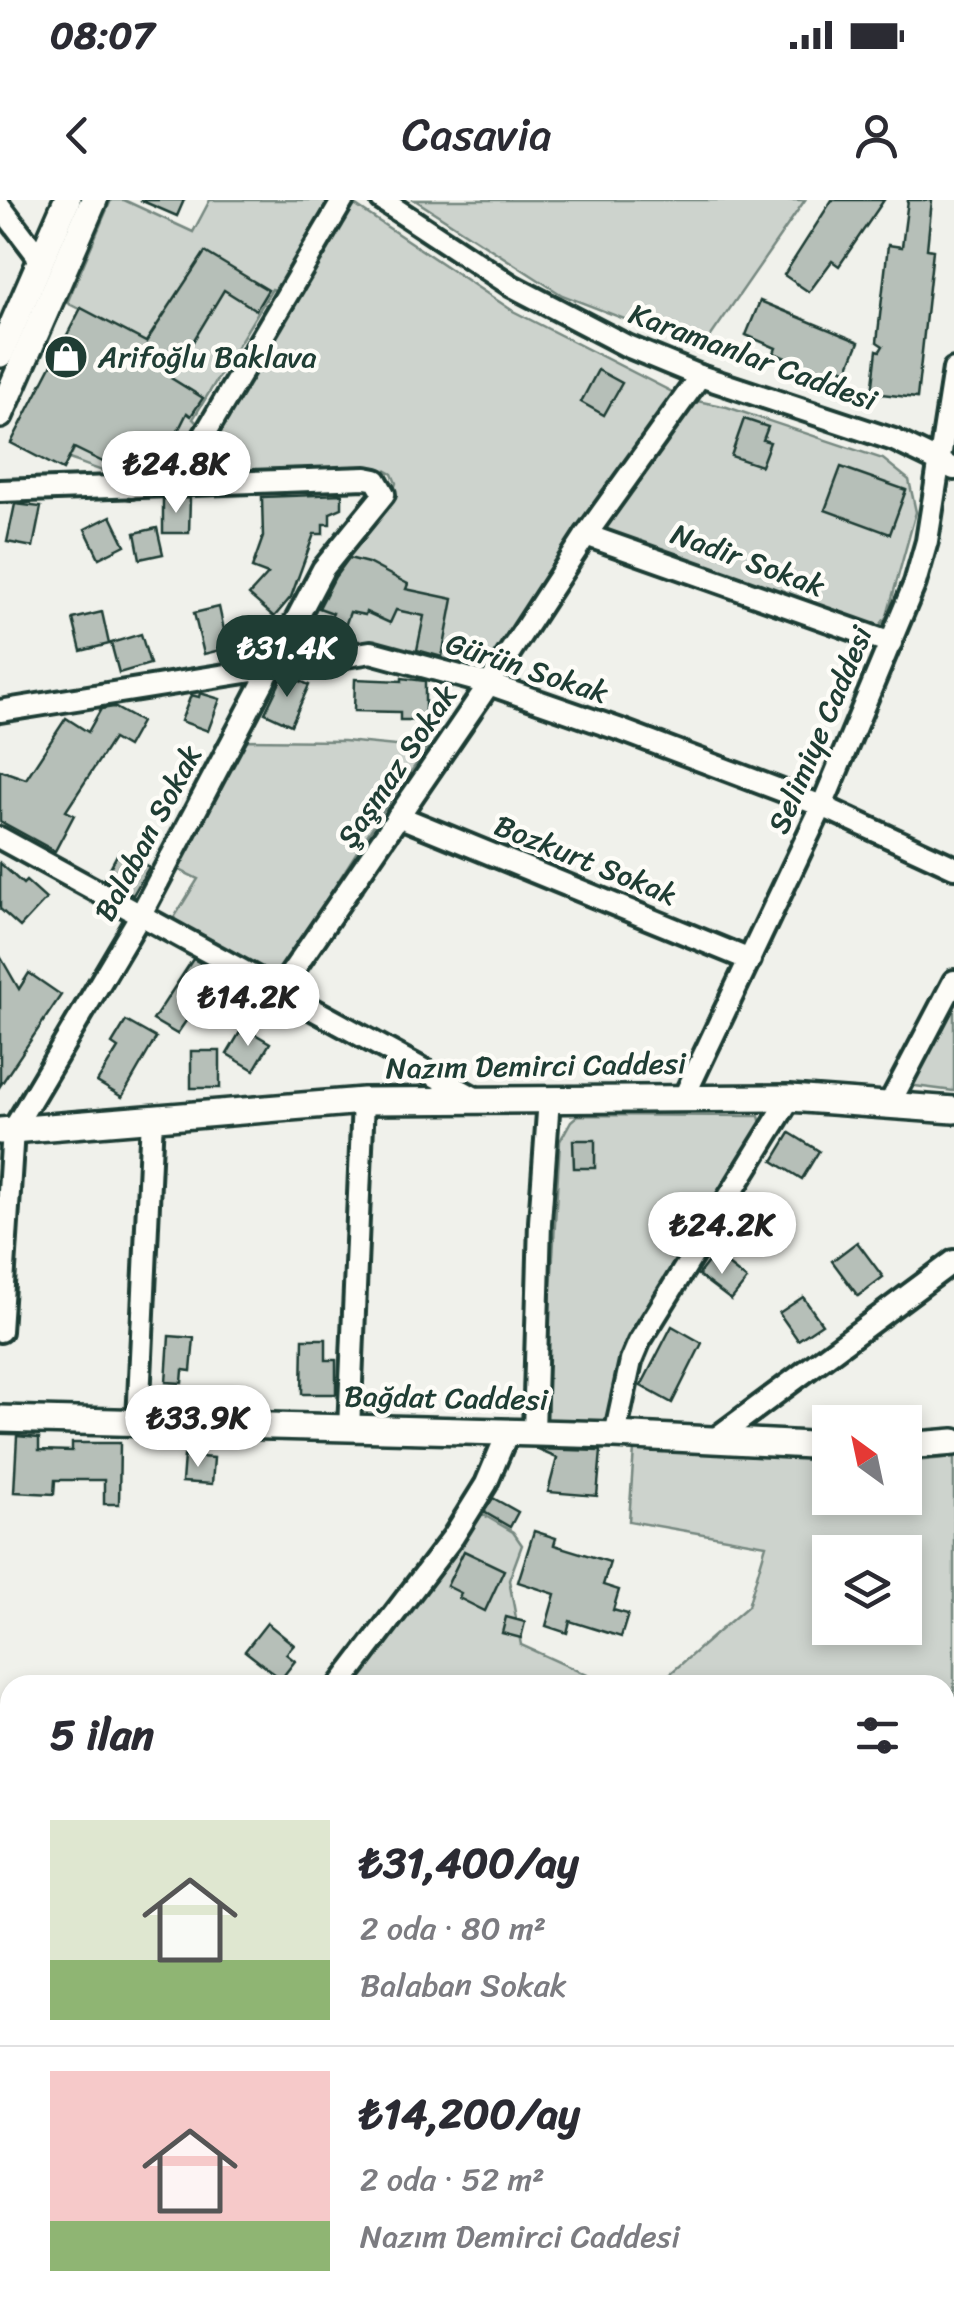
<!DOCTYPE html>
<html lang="tr">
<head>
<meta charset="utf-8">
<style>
  body { margin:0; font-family:Sriracha,sans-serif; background:#f2f2f3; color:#2b2b33; height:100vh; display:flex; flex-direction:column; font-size:38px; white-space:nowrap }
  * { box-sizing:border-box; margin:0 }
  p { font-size:32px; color:#7c7c81 }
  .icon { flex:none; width:55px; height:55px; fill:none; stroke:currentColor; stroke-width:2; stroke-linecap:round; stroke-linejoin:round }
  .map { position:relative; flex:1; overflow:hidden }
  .sheet { position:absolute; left:0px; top:1475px; width:955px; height:642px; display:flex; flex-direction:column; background:#fff; border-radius:30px 30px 0 0; box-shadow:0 5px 15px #0003 }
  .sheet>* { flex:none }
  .needle { width:65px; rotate:327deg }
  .tools { position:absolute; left:812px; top:1205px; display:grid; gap:20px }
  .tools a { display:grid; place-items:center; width:110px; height:110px; border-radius:0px; background:#fff; box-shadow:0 5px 15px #0003; font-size:50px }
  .price { position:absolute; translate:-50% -85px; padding:0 22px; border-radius:35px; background:#fff; color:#222; font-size:32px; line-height:65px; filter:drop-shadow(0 2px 5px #0008) }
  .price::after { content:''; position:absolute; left:50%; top:60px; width:30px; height:22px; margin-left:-15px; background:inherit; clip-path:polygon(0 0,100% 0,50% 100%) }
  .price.current { background:#1f3d34; color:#fff }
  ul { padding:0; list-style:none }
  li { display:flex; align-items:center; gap:30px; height:250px; padding:0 50px }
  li+li { border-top:2px solid #e1e1e2 }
  li span { display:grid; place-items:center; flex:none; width:280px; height:200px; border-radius:0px; color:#555 }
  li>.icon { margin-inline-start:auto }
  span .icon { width:120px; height:120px; fill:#fffc; stroke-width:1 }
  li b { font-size:42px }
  h2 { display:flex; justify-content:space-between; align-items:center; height:120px; padding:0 50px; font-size:42px }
  .status { display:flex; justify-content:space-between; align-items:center; height:70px; padding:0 50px; background:#fff; direction:ltr }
  .status svg { height:28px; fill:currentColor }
  header { display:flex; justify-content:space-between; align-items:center; height:130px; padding:0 50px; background:#fff; font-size:45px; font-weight:600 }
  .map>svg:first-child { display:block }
</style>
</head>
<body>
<div class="status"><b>08:07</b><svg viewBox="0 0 49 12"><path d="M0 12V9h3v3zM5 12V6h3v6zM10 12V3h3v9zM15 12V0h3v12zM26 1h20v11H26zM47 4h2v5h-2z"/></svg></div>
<header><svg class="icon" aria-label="back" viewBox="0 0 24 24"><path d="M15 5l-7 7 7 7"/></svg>Casavia<svg class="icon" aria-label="person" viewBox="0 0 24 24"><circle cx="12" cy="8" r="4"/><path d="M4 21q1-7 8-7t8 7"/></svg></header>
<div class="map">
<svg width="954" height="2116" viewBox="0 0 954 2116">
  <rect width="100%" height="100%" fill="#f0f1eb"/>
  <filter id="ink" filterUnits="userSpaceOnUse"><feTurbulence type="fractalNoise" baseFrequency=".01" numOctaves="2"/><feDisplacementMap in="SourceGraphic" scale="20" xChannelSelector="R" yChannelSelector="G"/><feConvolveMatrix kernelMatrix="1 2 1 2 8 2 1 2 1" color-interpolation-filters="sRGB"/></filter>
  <g filter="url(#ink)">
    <!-- green -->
    <g fill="#cdd3cd" stroke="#768880" stroke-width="2.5" fill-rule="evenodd">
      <path d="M111 0H124L193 32 210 0H332L279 91 272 89 193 219 197 223 170 272C142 291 97 268 69 259L133 136 67 103Z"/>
      <polygon points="415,0 805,0 702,149 562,95"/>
      <polygon points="353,4 513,111 674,193 483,470 375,441 288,450 345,352 392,295 396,283 392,274 385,270 212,276 205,272 202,262 206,247"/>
      <polygon points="692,200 727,207 883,259 909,280 916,312 887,416 878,428 607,334 604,324"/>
      <polygon points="240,540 344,541 427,549 379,617 273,784 172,721 198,679 173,667"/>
      <polygon points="954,797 954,891 907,885"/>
      <polygon points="578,915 759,916 761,924 622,1163 605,1223 543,1222 560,941 571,921"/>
      <path d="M634 1249 830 1259V1298H905V1262L954 1257V1946L945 1967V1485H657L748 1406 766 1345 629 1321ZM830 1352H905V1428H830Z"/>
      <polygon points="482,1314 513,1332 522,1345 509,1380 521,1445 609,1485 351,1485"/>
      <polygon points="0,1615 10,1616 10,1714 0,1709"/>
      <polygon points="10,1806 10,2108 886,2108 882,2116 0,2116 0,1815"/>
    </g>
    <!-- building -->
    <g fill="#b6bfb8" stroke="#1f3d34" stroke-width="2.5">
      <polygon points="140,0 184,0 177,16"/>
      <polygon points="832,0 884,0 839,66 832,61 809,92 784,75"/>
      <polygon points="908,0 932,0 927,49 933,50 917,198 872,193 877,150 880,151 883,146 877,142 888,45 902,47"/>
      <polygon points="205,52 268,90 256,110 224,90 171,178 203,198 191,216 187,213 164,259 154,254 146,242 134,243 126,239 109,265 74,248 63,270 11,243 81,108 146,142"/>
      <polygon points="760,101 859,142 847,171 832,164 827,176 774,153 776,148 746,135"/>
      <polygon points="598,170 622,183 604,215 581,202"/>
      <polygon points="744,219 768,227 763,240 770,242 761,266 731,256"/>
      <polygon points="841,267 906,290 890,334 825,310"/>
      <polygon points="342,294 342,308 330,313 330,324 323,324 323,334 314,334 291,397 274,417 249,395 268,374 252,368 263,337 262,297"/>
      <polygon points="190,298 189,333 163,333 163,299"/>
      <polygon points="15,304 41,307 33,347 7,342"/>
      <polygon points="111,316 125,345 99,358 85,329"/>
      <polygon points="157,328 163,354 140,359 135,333"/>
      <polygon points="349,358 368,363 408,384 406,389 453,399 442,457 417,450 424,416 396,410 390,423 366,412 365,415 350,412 340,440 324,435 333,413 319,408 335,377"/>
      <polygon points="219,407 228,448 204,454 194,413"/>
      <polygon points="102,412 109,444 81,451 73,419"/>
      <polygon points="141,434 150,464 119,473 111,443"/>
      <polygon points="294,478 309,485 291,525 265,513 281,480"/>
      <polygon points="402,478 425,481 425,520 400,520 400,512 354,511 355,479 402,481"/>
      <polygon points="200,493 220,499 208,531 181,521 191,495 199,497"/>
      <polygon points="114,507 141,522 127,547 113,539 66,611 74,615 55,651 0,621 0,570 26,579 66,518 88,532 101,509"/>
      <polygon points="119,651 149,667 133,695 104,679"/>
      <polygon points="0,663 23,684 26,681 46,699 20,727 0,709"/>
      <polygon points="0,756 19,789 29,773 61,795 0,886"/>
      <polygon points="193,759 219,773 177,834 153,820"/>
      <polygon points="126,821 156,838 122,897 97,882 118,848 112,844"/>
      <polygon points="243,827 270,843 254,870 227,854"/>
      <rect x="191" y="851" width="29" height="37"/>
      <polygon points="790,933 819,951 802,979 773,961"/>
      <polygon points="573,940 595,940 595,968 574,968"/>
      <polygon points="857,1042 883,1077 858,1096 832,1061"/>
      <polygon points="714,1054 747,1080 731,1100 698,1075"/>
      <polygon points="803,1097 822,1124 798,1140 779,1113"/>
      <polygon points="672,1126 702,1143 672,1203 641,1186"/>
      <polygon points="169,1136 194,1138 191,1171 183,1170 182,1183 166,1182"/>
      <polygon points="303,1139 326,1139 326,1160 336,1160 336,1194 302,1194"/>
      <polygon points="17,1236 39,1238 39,1250 72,1251 72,1243 120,1243 119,1304 104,1304 104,1280 55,1280 54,1294 14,1292"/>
      <polygon points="536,1249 601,1251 597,1296 548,1292 557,1258"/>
      <polygon points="184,1256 214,1258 212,1284 182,1282"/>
      <polygon points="493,1298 518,1312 510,1327 484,1312"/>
      <polygon points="534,1331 556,1338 554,1345 610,1362 603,1385 619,1390 613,1410 628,1414 621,1437 570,1421 567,1433 546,1426 555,1394 518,1382"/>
      <polygon points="464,1351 504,1370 485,1411 459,1398 461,1393 447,1386"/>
      <polygon points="506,1417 525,1422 521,1438 502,1433"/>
      <polygon points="267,1423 294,1445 286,1454 295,1461 281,1479 245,1451"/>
    </g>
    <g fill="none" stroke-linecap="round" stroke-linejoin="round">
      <defs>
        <g id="minor">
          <polyline points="382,0 512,86 627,146 700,176 894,240 954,269"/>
          <polyline points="0,6 41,60"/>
          <polyline points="175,285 343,0"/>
          <polyline points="131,287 141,255"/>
          <polyline points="0,291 366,278 376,280 384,294 323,369 141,714 13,930 0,1131"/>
          <polyline points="586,335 891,443"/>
          <polyline points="0,511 371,452 489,484 621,530 822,606 954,667"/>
          <polyline points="398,616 750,760"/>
          <polyline points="0,638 477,899"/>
          <polyline points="279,791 489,484 586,335 700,176"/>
          <polyline points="684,897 822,606 915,383 927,341 954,169"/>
          <polyline points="890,903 954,781"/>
          <polyline points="138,1222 152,917"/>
          <polyline points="349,1229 363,901"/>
          <polyline points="534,1232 540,1022 549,899"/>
          <polyline points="615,1235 631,1161 639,1142 790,898"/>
          <polyline points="712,1241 954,1061"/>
          <polyline points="340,1485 453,1337 486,1284 508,1232"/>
          <polyline points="0,1604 10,1606"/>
          <polyline points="0,1715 10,1721"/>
          <polyline points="0,1800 10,1791"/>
          <polyline points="945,2035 954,2013"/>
          <polyline points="916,2116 919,2108"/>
        </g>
        <g id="major">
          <polyline points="0,154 67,0"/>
          <polyline points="0,215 94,0"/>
          <polyline points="0,931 363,901 790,898 954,910"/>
          <polyline points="0,1219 615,1235 830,1246"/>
          <polyline points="905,1246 954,1242"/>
        </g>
      </defs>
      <!-- minor casing -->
      <use href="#minor" stroke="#1f3d34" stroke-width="28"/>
      <!-- major casing -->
      <use href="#major" stroke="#1f3d34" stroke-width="32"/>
      <!-- minor -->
      <use href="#minor" stroke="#fdfcf7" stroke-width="20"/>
      <!-- major -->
      <use href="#major" stroke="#fdfcf7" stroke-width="25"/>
    </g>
  </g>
  <!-- icons -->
  <defs>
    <symbol id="shop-disc" viewBox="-11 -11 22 22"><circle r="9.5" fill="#1f3d34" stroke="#fdfcf7"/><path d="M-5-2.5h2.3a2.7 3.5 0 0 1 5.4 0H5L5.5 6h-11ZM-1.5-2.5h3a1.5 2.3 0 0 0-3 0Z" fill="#fff"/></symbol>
  </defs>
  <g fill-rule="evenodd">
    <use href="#shop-disc" x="41" y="132" width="50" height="50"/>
  </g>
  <g text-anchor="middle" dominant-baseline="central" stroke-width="9" stroke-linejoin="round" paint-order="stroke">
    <!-- poi labels -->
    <g font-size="30" fill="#1f3d34" stroke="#fdfcf7" text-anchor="start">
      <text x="98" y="157">Arifoğlu Baklava</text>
    </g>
    <!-- street labels -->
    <g font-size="30" fill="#1f3d34" stroke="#fdfcf7">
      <text transform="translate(753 157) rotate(20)">Karamanlar Caddesi</text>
      <text transform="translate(748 360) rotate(20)">Nadir Sokak</text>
      <text transform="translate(527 468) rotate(18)">Gürün Sokak</text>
      <text transform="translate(820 530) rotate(-67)">Selimiye Caddesi</text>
      <text transform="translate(397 566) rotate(-56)">Şaşmaz Sokak</text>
      <text transform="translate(148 633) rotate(-62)">Balaban Sokak</text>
      <text transform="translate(586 660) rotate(22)">Bozkurt Sokak</text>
      <text transform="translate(536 866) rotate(-1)">Nazım Demirci Caddesi</text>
      <text transform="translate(446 1198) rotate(1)">Bağdat Caddesi</text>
    </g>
  </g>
</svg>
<div class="tools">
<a><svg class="needle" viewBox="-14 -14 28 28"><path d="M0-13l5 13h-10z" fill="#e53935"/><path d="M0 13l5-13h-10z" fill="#7c7c81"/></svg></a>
<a><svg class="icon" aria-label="layers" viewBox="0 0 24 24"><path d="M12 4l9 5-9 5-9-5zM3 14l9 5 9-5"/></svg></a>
</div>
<b class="price" style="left:176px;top:316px">₺24.8K</b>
<b class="price current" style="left:287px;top:500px">₺31.4K</b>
<b class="price" style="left:248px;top:849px">₺14.2K</b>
<b class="price" style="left:722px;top:1077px">₺24.2K</b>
<b class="price" style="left:198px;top:1270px">₺33.9K</b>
<section class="sheet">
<h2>5 ilan<svg class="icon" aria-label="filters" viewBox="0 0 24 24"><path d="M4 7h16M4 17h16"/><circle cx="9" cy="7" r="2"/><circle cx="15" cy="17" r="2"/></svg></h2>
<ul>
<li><span style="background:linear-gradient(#dfe7d0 70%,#8fb573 0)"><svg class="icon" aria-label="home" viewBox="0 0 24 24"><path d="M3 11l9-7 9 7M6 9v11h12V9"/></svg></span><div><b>₺31,400/ay</b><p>2 oda · 80 m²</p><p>Balaban Sokak</p></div></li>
<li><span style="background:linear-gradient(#f6c9c9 75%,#8fb573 0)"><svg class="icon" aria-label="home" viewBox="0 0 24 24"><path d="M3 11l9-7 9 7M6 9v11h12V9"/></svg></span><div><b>₺14,200/ay</b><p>2 oda · 52 m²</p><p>Nazım Demirci Caddesi</p></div></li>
</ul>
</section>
</div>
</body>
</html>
